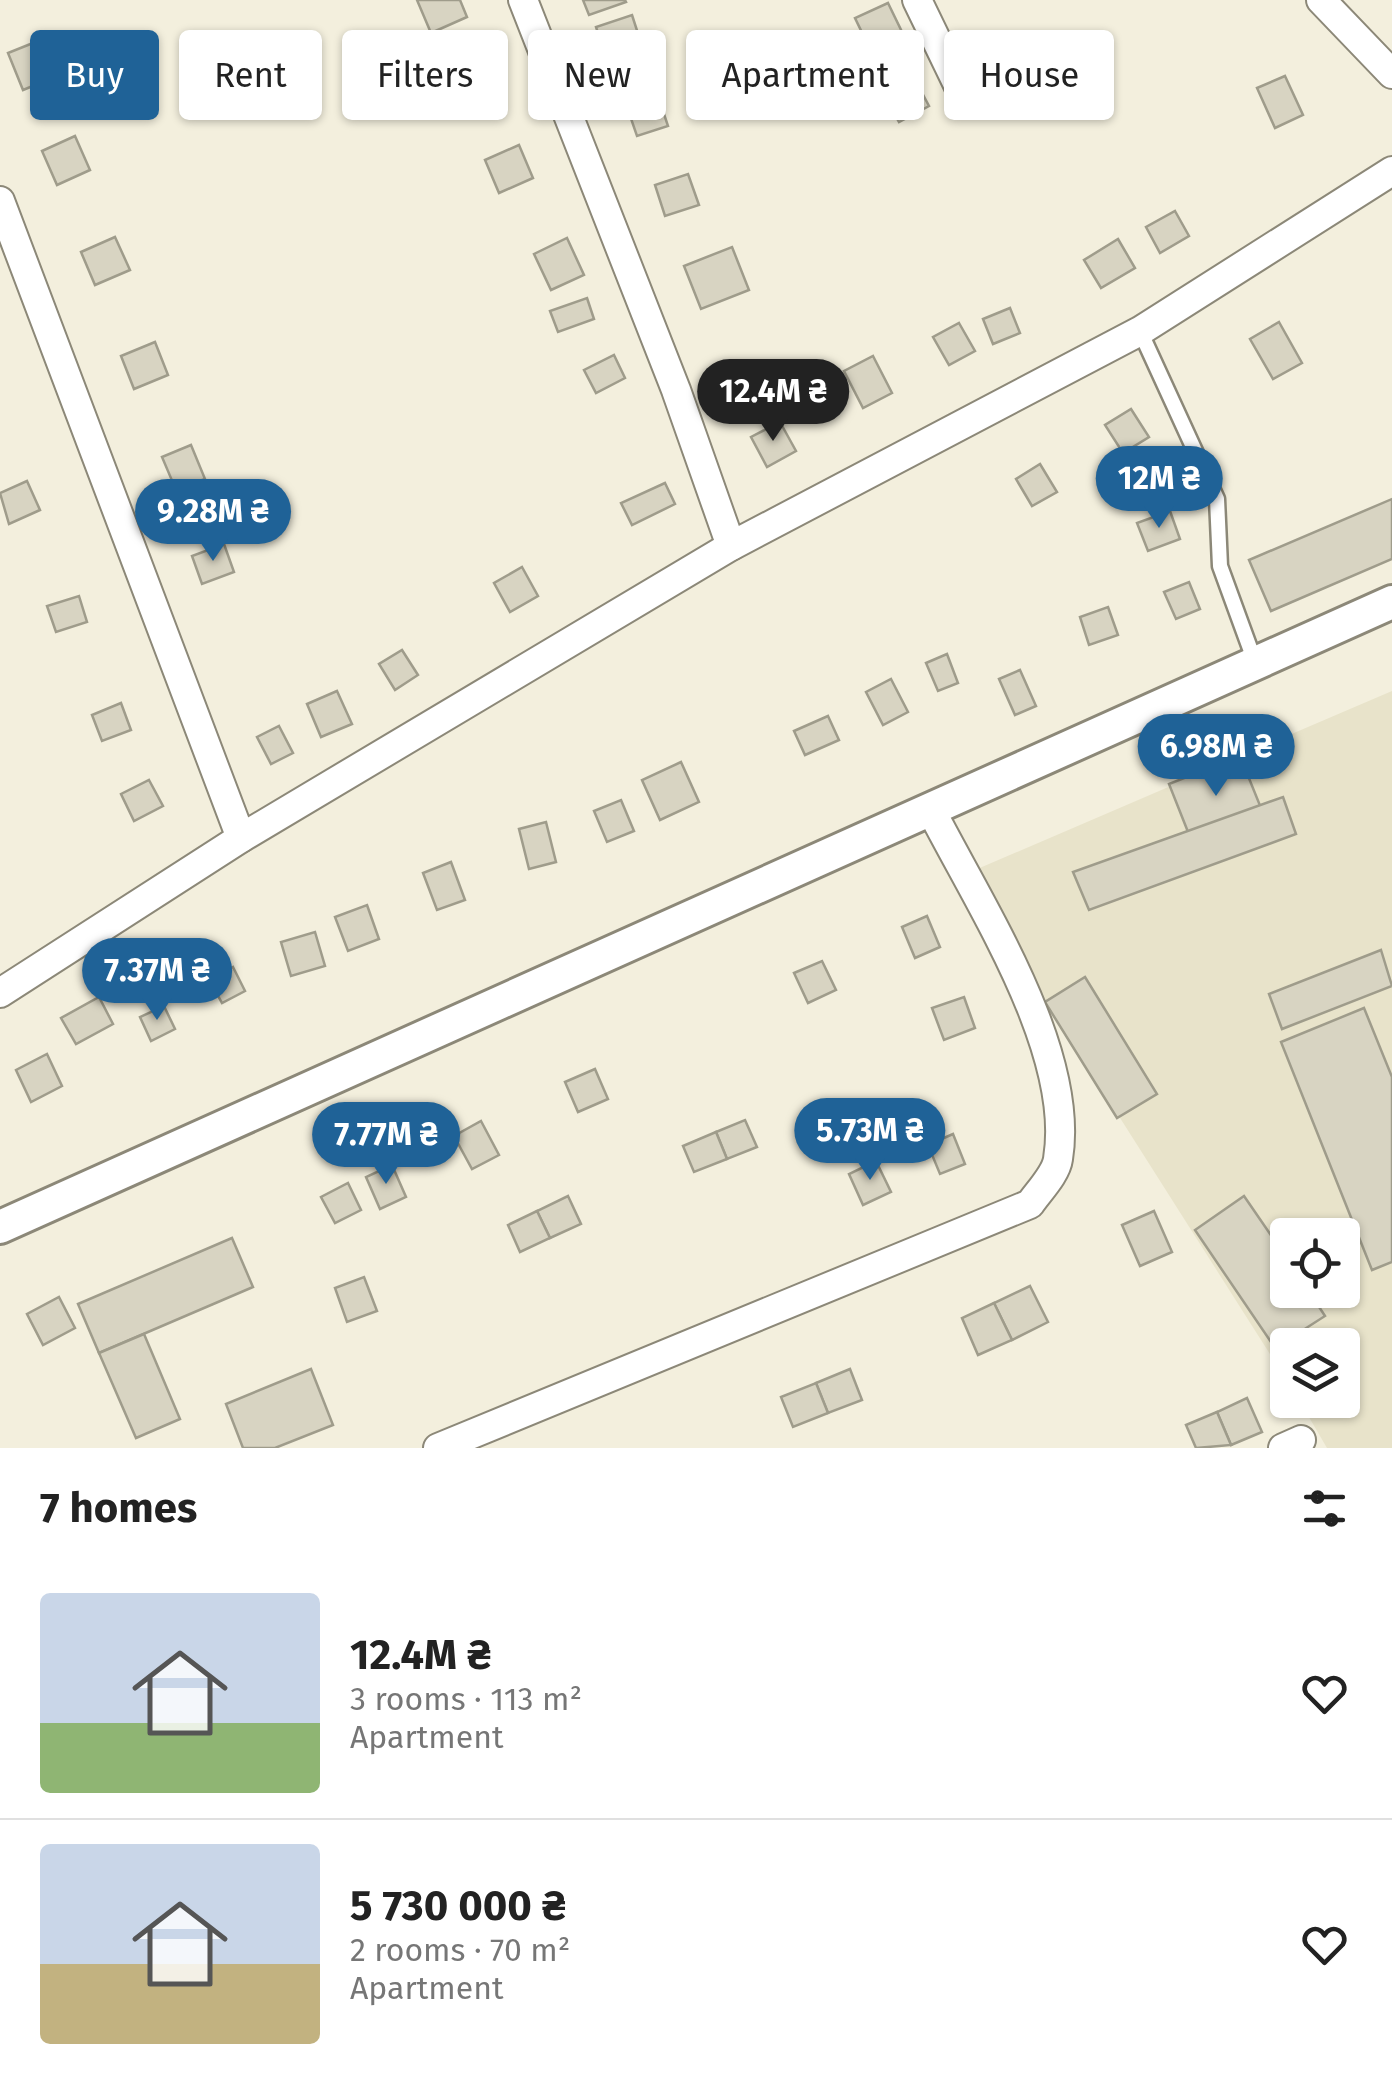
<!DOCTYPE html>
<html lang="en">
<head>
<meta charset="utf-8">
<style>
  body { margin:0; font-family:"Fira Sans",sans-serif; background:#f2f2f2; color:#222; height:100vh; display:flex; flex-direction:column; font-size:38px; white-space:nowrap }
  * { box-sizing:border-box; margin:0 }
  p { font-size:32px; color:#767676 }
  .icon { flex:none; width:55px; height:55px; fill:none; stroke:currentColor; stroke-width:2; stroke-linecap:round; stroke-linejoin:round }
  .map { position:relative; height:1448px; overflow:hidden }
  .drawer { display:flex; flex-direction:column; background:#fff; flex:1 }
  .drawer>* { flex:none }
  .top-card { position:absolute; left:30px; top:30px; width:1332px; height:90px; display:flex; gap:20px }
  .tools { position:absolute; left:1270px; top:1218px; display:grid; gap:20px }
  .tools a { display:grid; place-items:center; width:90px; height:90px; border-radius:10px; background:#fff; box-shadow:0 2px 8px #0004; font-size:50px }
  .price { position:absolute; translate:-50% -85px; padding:0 22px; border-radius:35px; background:#1f6297; color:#fff; font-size:32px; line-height:65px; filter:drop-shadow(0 2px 5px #0008) }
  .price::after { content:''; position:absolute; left:50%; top:60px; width:30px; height:22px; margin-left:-15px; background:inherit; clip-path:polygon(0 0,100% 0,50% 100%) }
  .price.on { background:#222; color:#fff }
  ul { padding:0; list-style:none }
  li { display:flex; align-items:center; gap:30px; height:250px; padding:0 40px }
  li+li { border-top:2px solid #e0e0e0 }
  li span { display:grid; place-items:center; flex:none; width:280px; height:200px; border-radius:10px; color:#555 }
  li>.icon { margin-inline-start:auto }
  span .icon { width:120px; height:120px; fill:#fffc; stroke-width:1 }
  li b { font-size:42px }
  h2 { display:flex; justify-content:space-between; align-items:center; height:120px; padding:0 40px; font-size:42px }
  .tag { padding:0 35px; border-radius:10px; background:#fff; box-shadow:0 2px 8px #0004; font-size:35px; line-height:90px }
  .tag.on { background:#1f6297; color:#fff }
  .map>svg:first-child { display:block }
</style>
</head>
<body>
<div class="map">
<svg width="1392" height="1448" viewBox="0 0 1392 1448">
  <rect width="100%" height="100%" fill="#f3efdd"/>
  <!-- built -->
  <path fill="#e8e3ca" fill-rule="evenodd" d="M1392 691V1448H1327L1299 1400H1342V1345H1288L1287 1381 1042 995 975 870ZM1288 1235H1342V1290H1288Z"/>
  <!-- building -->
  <g fill="#d8d4c2" stroke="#9f9c8b" stroke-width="2.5">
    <polygon points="417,0 460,0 467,17 431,33"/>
    <polygon points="583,0 625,0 626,2 589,15"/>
    <polygon points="888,3 903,34 870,49 855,18"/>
    <polygon points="632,15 642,46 606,58 596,27"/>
    <polygon points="1008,34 1023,59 1001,72 986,47"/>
    <polygon points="48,37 62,74 23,90 8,53"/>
    <polygon points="479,40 493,75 442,96 428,61"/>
    <polygon points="912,74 929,106 899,122 881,89"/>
    <polygon points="1285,76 1303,115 1275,128 1257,88"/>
    <polygon points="658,96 668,126 637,136 627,107"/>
    <polygon points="75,136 90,170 57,185 42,151"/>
    <polygon points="519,145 533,178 499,193 485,160"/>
    <polygon points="688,174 699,205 665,216 655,185"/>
    <polygon points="1175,211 1189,236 1160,253 1146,227"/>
    <polygon points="115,237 130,270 95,285 81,252"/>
    <polygon points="567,238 584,275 551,290 534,254"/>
    <polygon points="1118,239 1135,268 1101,288 1084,260"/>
    <polygon points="732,247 749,290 701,309 684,266"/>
    <polygon points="587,298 594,319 558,332 550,311"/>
    <polygon points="1010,308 1020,333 993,344 983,319"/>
    <polygon points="1279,322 1302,363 1273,379 1250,339"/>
    <polygon points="959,323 975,351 949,365 933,337"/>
    <polygon points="155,342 168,375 134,389 121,356"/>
    <polygon points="614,355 625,378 596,393 584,370"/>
    <polygon points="873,356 892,393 863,408 844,371"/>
    <polygon points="1131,409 1149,437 1123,453 1105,425"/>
    <polygon points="780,422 796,451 767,467 751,437"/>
    <polygon points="191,445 205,479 176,490 162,457"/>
    <polygon points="1040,464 1057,492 1032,506 1016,479"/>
    <polygon points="27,481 40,510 9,524 0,493"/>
    <polygon points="665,483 675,504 632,525 621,503"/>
    <polygon points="1392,499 1392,559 1271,611 1249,560"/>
    <polygon points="1170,511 1180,539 1148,551 1137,523"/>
    <polygon points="224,544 234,572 202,584 192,556"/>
    <polygon points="522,567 538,596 510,612 494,583"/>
    <polygon points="1189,582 1200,609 1176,619 1164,592"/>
    <polygon points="79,596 87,622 56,632 47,606"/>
    <polygon points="1108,607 1118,635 1089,645 1080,617"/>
    <polygon points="402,650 418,675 395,690 379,664"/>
    <polygon points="947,654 958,683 938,691 926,663"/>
    <polygon points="1020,670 1036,706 1015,715 999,679"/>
    <polygon points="891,679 908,712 883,725 866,692"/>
    <polygon points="337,691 352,724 321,737 307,704"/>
    <polygon points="121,703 131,730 102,741 92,715"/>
    <polygon points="828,716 839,740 805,755 794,731"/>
    <polygon points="279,726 293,753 271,764 257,737"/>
    <polygon points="1240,756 1263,813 1192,842 1169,784"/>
    <polygon points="681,762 699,802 660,820 642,780"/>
    <polygon points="149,780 163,806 134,821 121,794"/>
    <polygon points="1283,797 1296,834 1089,910 1073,872"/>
    <polygon points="621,800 634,831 607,842 594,811"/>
    <polygon points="546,822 556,862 529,869 519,829"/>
    <polygon points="451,862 465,900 437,910 423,873"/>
    <polygon points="367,905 379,939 348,951 335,917"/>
    <polygon points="927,916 940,947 915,958 902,927"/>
    <polygon points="315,932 325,966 291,976 281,942"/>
    <polygon points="1381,950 1392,986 1282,1029 1269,994"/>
    <polygon points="822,961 836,990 808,1003 794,973"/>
    <polygon points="233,967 245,991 222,1003 209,979"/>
    <polygon points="1085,977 1157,1094 1117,1118 1045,1002"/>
    <polygon points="99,997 113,1024 76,1044 61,1018"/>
    <polygon points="964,997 975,1028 944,1040 932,1008"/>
    <polygon points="164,1006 175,1029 151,1041 140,1017"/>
    <polygon points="1364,1008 1392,1077 1392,1262 1372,1270 1281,1042"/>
    <polygon points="47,1054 62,1086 31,1102 16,1070"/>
    <polygon points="595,1069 608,1099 578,1112 565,1082"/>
    <polygon points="745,1120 757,1147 727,1159 716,1132"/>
    <polygon points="481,1121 499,1155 472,1169 454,1136"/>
    <polygon points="716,1132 727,1159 694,1172 683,1146"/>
    <polygon points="953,1134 965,1164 940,1174 928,1145"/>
    <polygon points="876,1161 891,1192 863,1205 849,1174"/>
    <polygon points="392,1165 406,1197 380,1209 366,1177"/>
    <polygon points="348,1183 361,1210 335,1223 321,1197"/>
    <polygon points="568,1196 581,1224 550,1238 537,1211"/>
    <polygon points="1244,1196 1288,1260 1288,1290 1308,1290 1325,1316 1275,1348 1195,1230"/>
    <polygon points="537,1211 550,1238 520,1252 508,1225"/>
    <polygon points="1154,1211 1172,1252 1140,1266 1122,1225"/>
    <polygon points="232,1238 253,1287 99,1353 78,1304"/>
    <polygon points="364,1277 377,1311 347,1322 335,1288"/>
    <polygon points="1030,1286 1048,1322 1012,1340 994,1303"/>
    <polygon points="59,1297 75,1328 43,1345 27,1314"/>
    <polygon points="994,1303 1012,1340 978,1355 962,1318"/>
    <polygon points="144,1334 180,1419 136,1438 99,1353"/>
    <polygon points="311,1369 333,1425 275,1448 243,1448 226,1404"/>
    <polygon points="850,1369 862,1400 828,1413 816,1383"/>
    <polygon points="816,1383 828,1413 793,1427 781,1397"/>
    <polygon points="1247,1398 1262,1432 1231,1445 1217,1412"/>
    <polygon points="1217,1412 1231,1445 1196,1448 1186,1425"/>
  </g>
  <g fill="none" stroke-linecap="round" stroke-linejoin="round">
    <defs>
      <polyline id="service" points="1140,331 1217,499 1220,566 1255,662"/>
      <g id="minor">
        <polyline points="523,0 676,390 731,546"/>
        <polyline points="917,0 964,97"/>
        <polyline points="1321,0 1392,74"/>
        <polyline points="0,201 241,838"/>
        <polyline points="0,993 241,838 731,546 1140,331 1392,171"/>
        <path d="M438 1448 1030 1204C1039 1191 1056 1174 1058 1159 1076 1050 978 903 930 808"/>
        <polyline points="1283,1448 1301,1440"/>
      </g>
      <polyline id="tertiary" points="0,1227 1392,602"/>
    </defs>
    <!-- service casing -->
    <use href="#service" stroke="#8c8878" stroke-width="19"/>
    <!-- minor casing -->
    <use href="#minor" stroke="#8c8878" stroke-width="32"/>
    <!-- tertiary casing -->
    <use href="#tertiary" stroke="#8c8878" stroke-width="38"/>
    <!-- service -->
    <use href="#service" stroke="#fff" stroke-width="14"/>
    <!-- minor -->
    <use href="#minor" stroke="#fff" stroke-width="28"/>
    <!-- tertiary -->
    <use href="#tertiary" stroke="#fff" stroke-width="32"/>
  </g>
</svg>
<div class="tools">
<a><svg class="icon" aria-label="locate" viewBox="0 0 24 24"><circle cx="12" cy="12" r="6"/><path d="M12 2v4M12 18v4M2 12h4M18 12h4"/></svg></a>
<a><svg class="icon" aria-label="layers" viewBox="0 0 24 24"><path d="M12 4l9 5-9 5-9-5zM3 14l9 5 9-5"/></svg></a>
</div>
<b class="price on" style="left:773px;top:444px">12.4M ₴</b>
<b class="price" style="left:1159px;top:531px">12M ₴</b>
<b class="price" style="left:213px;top:564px">9.28M ₴</b>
<b class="price" style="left:1216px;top:799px">6.98M ₴</b>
<b class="price" style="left:157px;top:1023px">7.37M ₴</b>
<b class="price" style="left:870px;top:1183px">5.73M ₴</b>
<b class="price" style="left:386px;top:1187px">7.77M ₴</b>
<div class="top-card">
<a class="tag on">Buy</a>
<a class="tag">Rent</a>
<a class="tag">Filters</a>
<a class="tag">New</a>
<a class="tag">Apartment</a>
<a class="tag">House</a>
</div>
</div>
<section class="drawer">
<h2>7 homes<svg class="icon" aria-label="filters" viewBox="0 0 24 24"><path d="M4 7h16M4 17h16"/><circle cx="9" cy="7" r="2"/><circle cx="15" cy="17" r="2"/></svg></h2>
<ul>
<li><span style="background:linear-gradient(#c9d6e8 65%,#8fb573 0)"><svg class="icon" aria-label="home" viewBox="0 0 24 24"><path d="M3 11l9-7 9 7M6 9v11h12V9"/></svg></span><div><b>12.4M ₴</b><p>3 rooms · 113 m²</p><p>Apartment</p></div><svg class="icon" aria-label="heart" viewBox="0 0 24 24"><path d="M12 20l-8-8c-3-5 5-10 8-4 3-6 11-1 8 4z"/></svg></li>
<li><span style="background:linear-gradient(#c9d6e8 60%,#c2b280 0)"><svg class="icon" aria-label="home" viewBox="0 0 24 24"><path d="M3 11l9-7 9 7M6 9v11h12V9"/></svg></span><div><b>5 730 000 ₴</b><p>2 rooms · 70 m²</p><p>Apartment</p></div><svg class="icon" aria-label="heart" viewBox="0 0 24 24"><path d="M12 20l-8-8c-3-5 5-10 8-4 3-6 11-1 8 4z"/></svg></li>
</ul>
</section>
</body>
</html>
